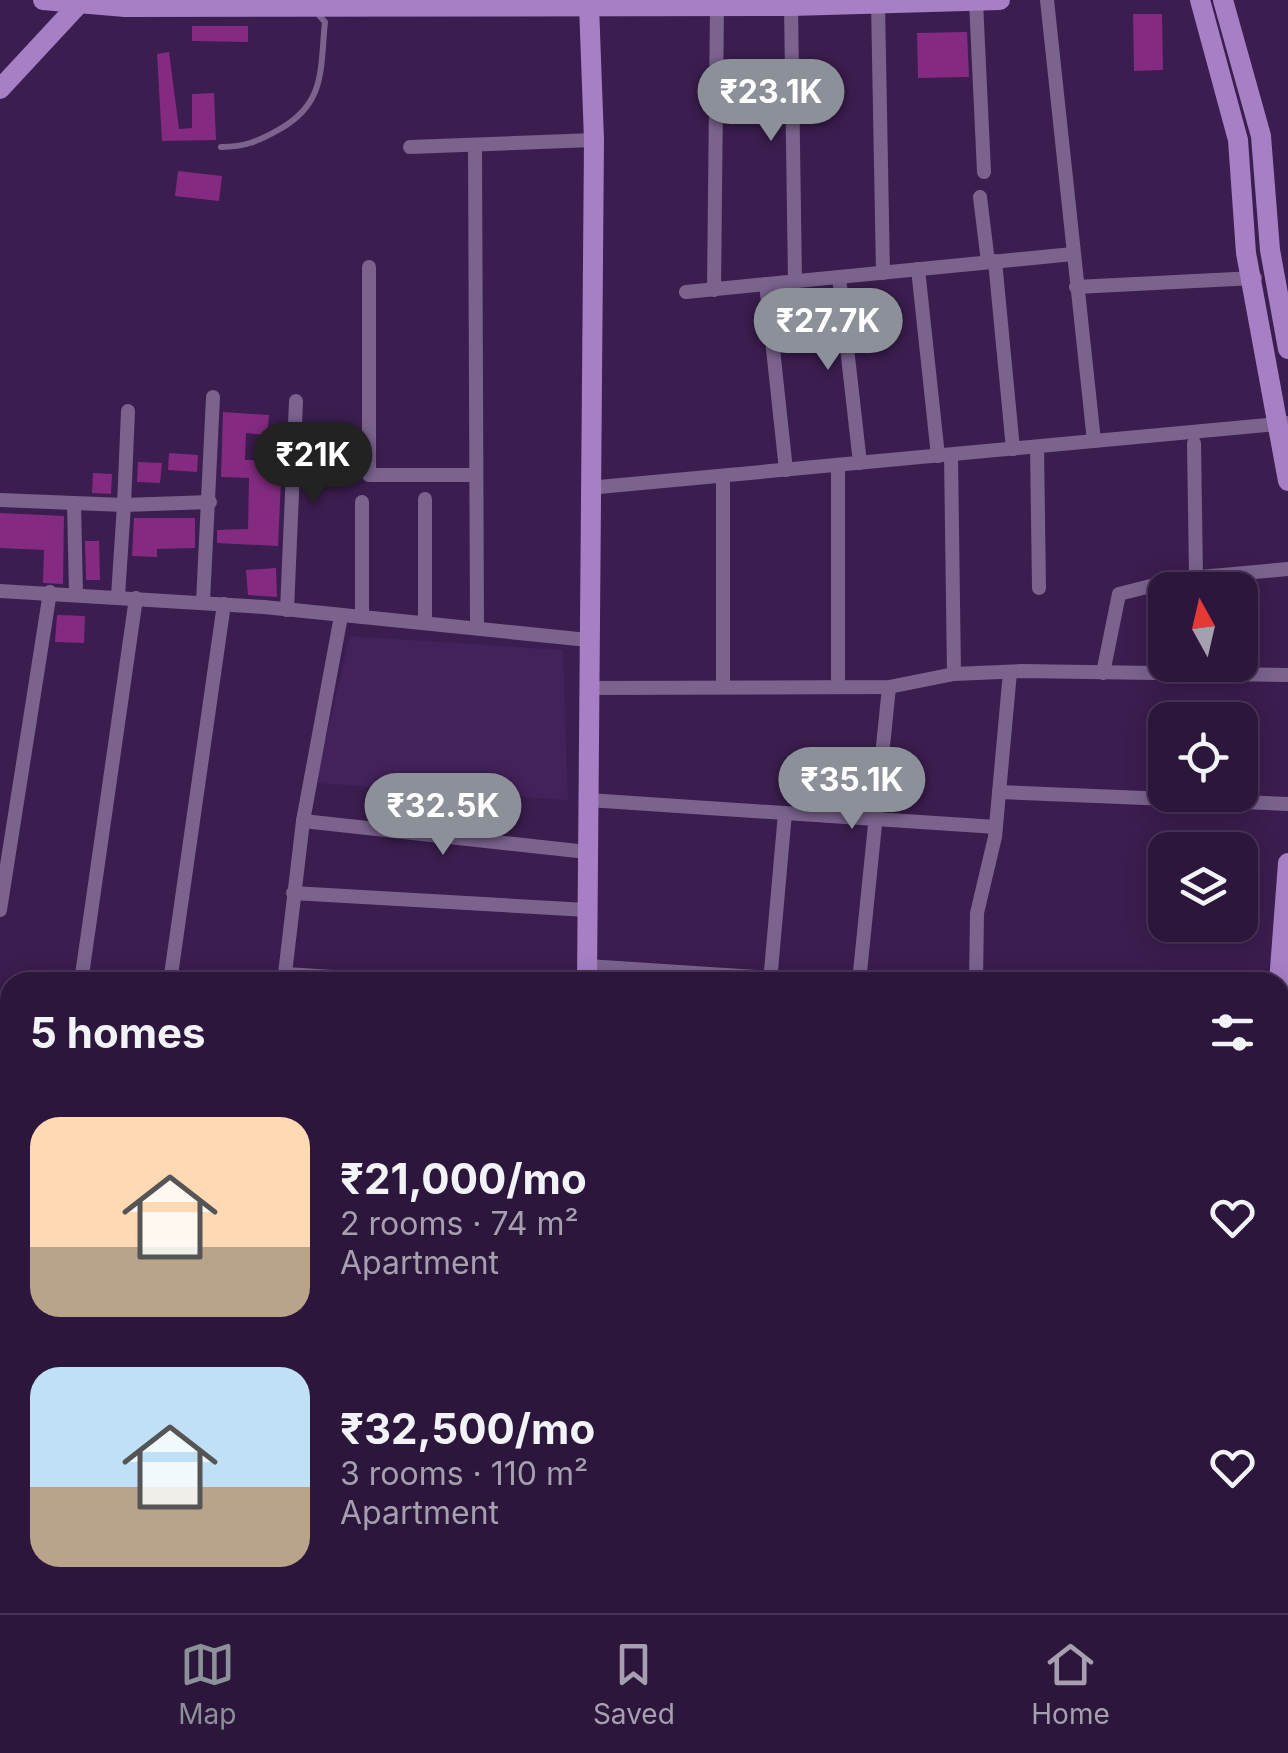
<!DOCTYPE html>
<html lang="en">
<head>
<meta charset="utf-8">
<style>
  body { margin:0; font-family:Inter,sans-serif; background:#382346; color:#f1f3f6; height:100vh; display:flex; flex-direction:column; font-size:38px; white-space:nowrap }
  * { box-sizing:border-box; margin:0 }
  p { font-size:32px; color:#a69faf }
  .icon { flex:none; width:55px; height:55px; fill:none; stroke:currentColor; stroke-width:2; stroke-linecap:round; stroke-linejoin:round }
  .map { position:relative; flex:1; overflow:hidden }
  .details { position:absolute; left:0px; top:972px; width:1290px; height:642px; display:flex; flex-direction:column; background:#2c163b; border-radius:30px 30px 0 0; box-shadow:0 5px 25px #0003,0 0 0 2px #483555 }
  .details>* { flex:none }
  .needle { width:65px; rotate:352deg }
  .fabs { position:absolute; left:1148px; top:572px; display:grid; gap:20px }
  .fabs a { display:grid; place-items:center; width:110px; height:110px; border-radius:20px; background:#2c163b; box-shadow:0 5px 25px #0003,0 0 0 2px #483555; font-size:50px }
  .price { position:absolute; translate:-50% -85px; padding:0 22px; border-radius:35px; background:#8c9099; color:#fff; font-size:32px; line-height:65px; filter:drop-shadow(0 2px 5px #0008) }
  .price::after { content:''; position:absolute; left:50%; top:60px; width:30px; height:22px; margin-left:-15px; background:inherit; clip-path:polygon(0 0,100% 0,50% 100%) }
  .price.active { background:#222; color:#fff }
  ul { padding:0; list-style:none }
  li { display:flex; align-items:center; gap:30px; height:250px; padding:0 30px }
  li span { display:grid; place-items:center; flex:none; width:280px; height:200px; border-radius:30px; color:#555 }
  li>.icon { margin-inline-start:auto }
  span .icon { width:120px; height:120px; fill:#fffc; stroke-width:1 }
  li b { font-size:42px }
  h2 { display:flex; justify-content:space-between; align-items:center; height:120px; padding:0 30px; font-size:42px }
  .tabs { display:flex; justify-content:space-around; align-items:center; height:140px; border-top:2px solid #483555; background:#2c163b; font-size:28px; color:#a69faf }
  .tabs a { display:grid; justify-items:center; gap:5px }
  .tabs .active { color:#8c9099 }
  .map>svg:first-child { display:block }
</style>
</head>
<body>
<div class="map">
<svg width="1288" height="1613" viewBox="0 0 1288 1613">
  <rect width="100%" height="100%" fill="#3b1d4f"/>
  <!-- built -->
  <polygon fill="#43215b" points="350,636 563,650 568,800 315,783"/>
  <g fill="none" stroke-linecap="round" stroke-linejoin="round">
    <!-- stream -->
    <polyline stroke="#668d92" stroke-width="5" points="778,1605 778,1613"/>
  </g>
  <!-- building -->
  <g fill="#842b81">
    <polygon points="1133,14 1162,14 1163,70 1134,71"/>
    <polygon points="192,26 248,26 248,42 192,41"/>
    <polygon points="967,32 969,77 918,78 917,33"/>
    <polygon points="169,52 179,129 192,128 192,94 214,93 216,140 162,141 157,54"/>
    <polygon points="178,171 222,176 219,201 175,196"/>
    <polygon points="223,412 269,415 267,435 246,433 245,460 282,460 278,546 217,543 217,530 248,529 249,478 221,477"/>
    <polygon points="169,453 198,455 197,472 168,470"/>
    <polygon points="138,462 162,463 160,483 137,482"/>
    <polygon points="93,473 112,474 111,494 92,493"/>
    <polygon points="0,513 64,516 63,584 43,583 44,550 0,548"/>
    <polygon points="134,518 195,518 195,548 157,549 157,557 132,556"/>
    <polygon points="85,541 99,541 100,580 86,580"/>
    <polygon points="276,568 277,597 248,595 246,570"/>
    <polygon points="57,615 85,616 84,643 55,642"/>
  </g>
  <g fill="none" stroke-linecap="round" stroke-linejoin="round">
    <!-- lane -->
    <path stroke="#7b638e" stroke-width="6" d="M221 147C245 147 259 141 280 129 326 103 320 69 325 22L316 12"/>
    <!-- street -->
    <g stroke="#7b638e" stroke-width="14">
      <polyline points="1047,0 1094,441"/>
      <polyline points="976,1 984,172"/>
      <polyline points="878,3 883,273"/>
      <polyline points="791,6 795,281"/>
      <polyline points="475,145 477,628"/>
      <polyline points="410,147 594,140"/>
      <polyline points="980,197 988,262"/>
      <polyline points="995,261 1013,449"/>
      <polyline points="369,267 369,475 476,475"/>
      <polyline points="918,269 938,456"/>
      <polyline points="839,277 860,463"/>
      <polyline points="766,284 786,470"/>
      <polyline points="1076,287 1255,278"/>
      <polyline points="714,290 717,5"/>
      <polyline points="686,292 1073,254"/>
      <polyline points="128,411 124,505 210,502"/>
      <polyline points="1194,443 1196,576"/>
      <polyline points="1037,447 1039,588"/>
      <polyline points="951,455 954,674"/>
      <polyline points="838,465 838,686"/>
      <polyline points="588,488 1288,423"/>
      <polyline points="0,500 124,505 118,596"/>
      <polyline points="74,503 76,593"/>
      <polyline points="0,591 264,607 588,640"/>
      <polyline points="203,602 213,397"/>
      <polyline points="287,610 296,401"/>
      <polyline points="362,617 362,502"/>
      <polyline points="425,622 425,499"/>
      <polyline points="1103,673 1119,594 1178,579 1288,569"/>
      <polyline points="723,687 723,476"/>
      <polyline points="587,688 889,687 954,674 1021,671 1288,675"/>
      <polyline points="999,792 1288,804"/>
      <polyline points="588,800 996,827"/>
      <polyline points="303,821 587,852"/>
      <polyline points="293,893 587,910"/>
      <polyline points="0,910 50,592"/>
      <polyline points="587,966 770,978"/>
      <polyline points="285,974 413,982"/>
      <polyline points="81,982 136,598"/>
      <polyline points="170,982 224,604"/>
      <polyline points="284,982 303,821 341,616"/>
      <polyline points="770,982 785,813"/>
      <polyline points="859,982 889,687"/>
      <polyline points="976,982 977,913 995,837 1010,672"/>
      <polyline points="0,1123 10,1124"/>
      <polyline points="0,1201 10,1202"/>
      <polyline points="0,1315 10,1316"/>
      <polyline points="0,1429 10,1431"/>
      <polyline points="876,1605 876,1613"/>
      <polyline points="947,1605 981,1613"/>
      <polyline points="1030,1605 1030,1613"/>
      <polyline points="1098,1605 1098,1613"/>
      <polyline points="55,1613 56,1605"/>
      <polyline points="145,1613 145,1605"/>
      <polyline points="225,1613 226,1605"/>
      <polyline points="324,1613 325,1605"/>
      <polyline points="443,1613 444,1605"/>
    </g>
    <!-- secondary -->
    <g stroke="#a67fc5" stroke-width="20">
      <polyline points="43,0 125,7 791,6 1000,0"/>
      <polyline points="1200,0 1238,140 1246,253 1288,481"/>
      <polyline points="1223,0 1261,136 1270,250 1288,349"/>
      <polyline points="0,89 77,6"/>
      <polyline points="587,982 594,140 589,5"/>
      <polyline points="1279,982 1288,863"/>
      <polyline points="1280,1233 1288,1151"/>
      <polyline points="1244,1605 1248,1613"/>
      <polyline points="1270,1605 1273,1613"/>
      <polyline points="584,1613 585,1605"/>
    </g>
  </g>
</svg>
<div class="fabs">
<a><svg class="needle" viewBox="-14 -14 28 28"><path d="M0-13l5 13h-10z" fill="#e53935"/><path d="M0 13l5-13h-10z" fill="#a69faf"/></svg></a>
<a><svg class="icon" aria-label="locate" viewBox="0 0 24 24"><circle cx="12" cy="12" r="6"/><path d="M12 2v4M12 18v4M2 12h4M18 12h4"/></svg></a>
<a><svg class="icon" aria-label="layers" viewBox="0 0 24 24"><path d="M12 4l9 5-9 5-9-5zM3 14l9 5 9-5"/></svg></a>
</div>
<b class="price" style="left:771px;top:144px">₹23.1K</b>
<b class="price" style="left:828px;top:373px">₹27.7K</b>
<b class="price active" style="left:313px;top:507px">₹21K</b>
<b class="price" style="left:852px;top:832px">₹35.1K</b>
<b class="price" style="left:443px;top:858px">₹32.5K</b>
<section class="details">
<h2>5 homes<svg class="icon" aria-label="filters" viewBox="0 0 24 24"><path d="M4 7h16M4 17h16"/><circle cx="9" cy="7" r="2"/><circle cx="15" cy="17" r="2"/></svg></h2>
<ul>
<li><span style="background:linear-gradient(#ffd9b3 65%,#b9a48a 0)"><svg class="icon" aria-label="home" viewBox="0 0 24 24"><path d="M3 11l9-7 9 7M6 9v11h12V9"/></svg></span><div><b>₹21,000/mo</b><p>2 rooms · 74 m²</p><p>Apartment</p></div><svg class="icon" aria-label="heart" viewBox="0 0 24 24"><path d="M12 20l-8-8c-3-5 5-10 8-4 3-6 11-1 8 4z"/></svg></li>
<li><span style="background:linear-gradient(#bfe0f5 60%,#b9a48a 0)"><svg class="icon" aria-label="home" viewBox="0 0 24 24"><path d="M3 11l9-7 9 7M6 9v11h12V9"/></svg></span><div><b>₹32,500/mo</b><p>3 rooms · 110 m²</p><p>Apartment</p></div><svg class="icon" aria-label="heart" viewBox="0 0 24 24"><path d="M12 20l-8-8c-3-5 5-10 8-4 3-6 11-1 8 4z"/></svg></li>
</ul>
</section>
</div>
<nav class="tabs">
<a class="active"><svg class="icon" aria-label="map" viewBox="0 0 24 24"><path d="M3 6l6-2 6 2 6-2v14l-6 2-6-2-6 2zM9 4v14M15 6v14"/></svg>Map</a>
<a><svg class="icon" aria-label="saved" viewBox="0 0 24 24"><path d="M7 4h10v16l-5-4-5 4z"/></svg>Saved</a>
<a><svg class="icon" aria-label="home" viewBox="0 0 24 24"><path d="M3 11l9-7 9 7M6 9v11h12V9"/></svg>Home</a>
</nav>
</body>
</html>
